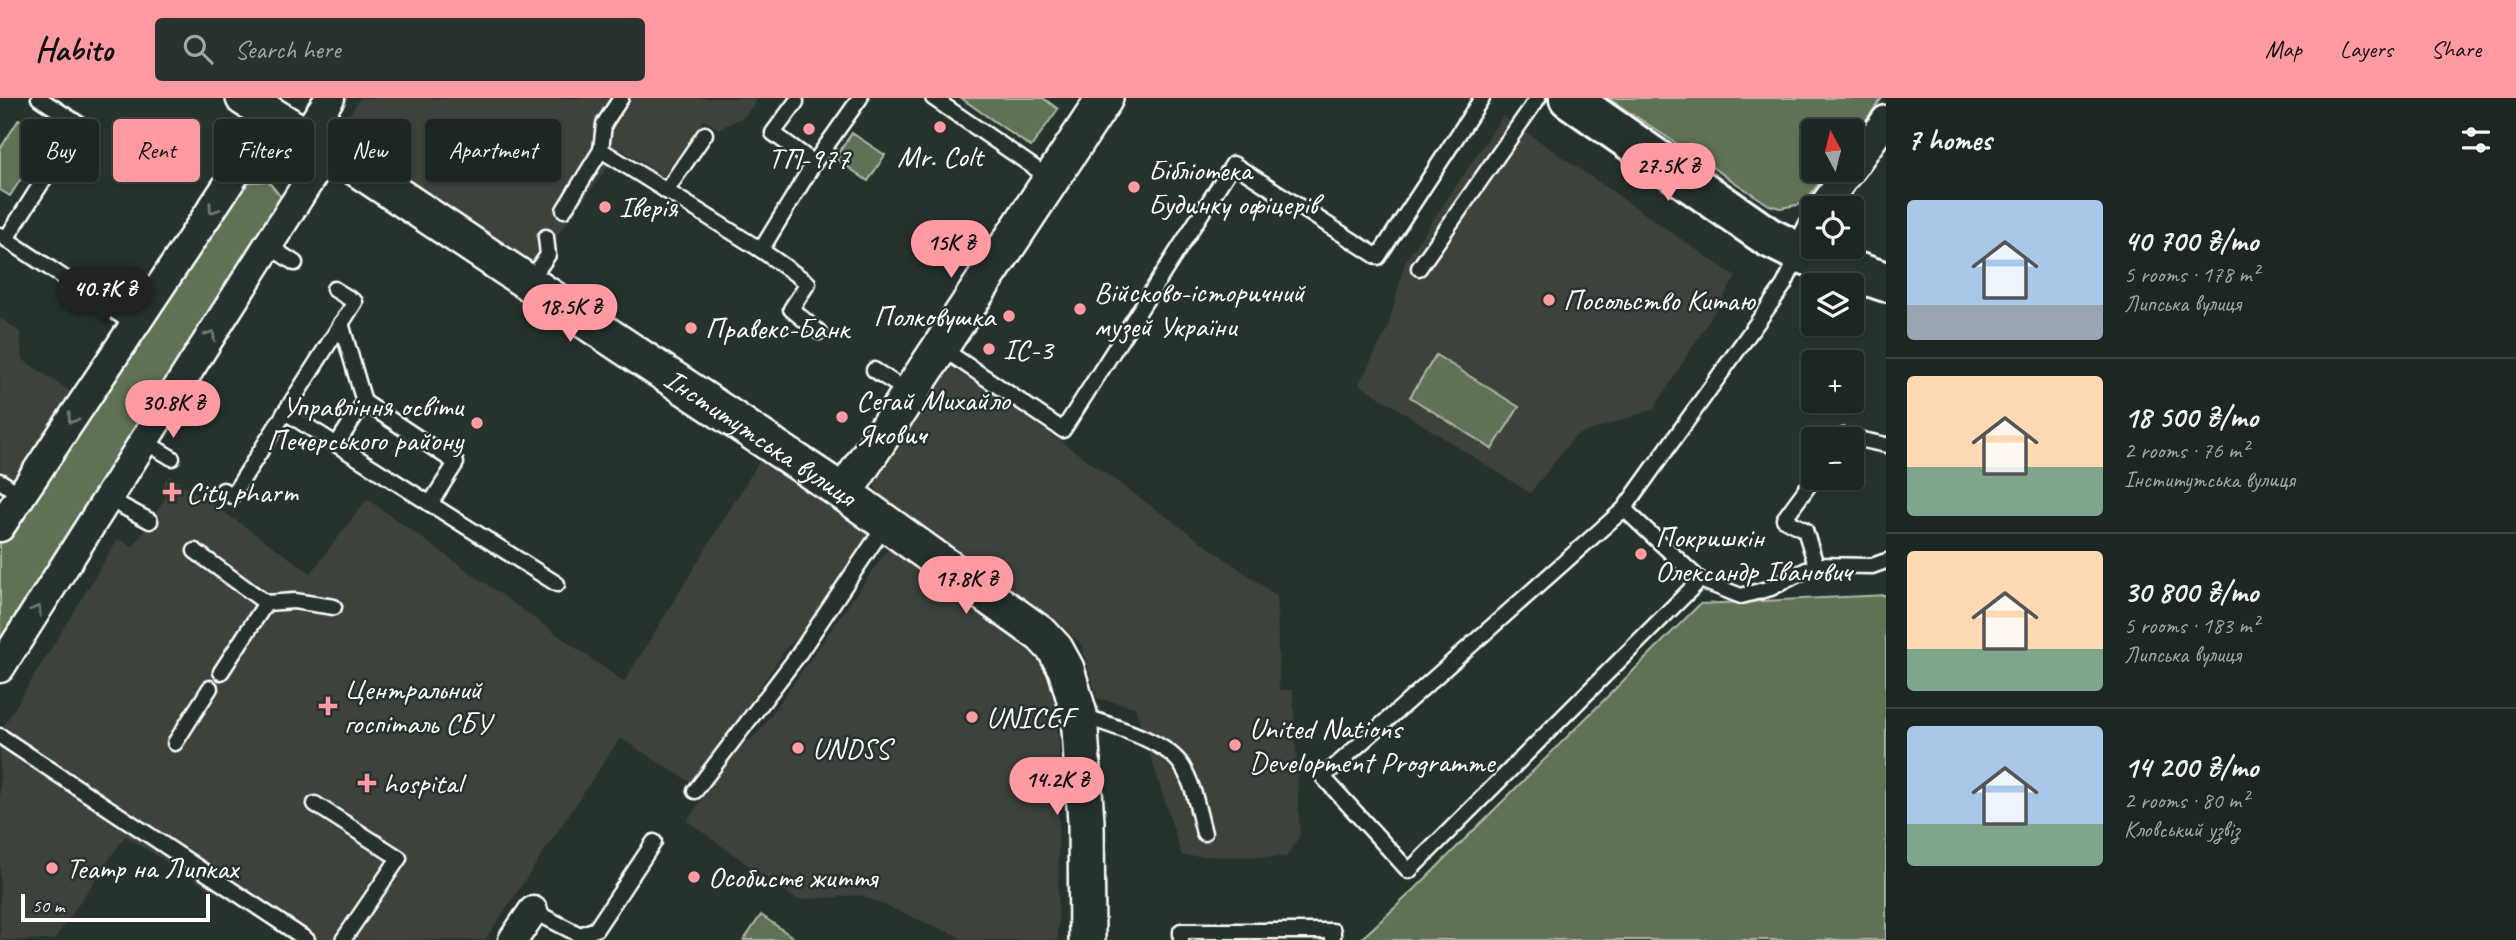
<!DOCTYPE html>
<html lang="en">
<head>
<meta charset="utf-8">
<style>
  body { margin:0; font-family:Caveat,sans-serif; background:#29322f; color:#f1f3f6; height:100vh; display:flex; flex-direction:column; font-size:26px; white-space:nowrap }
  * { box-sizing:border-box; margin:0 }
  p { font-size:23px; color:#a0a5a5 }
  .icon { flex:none; width:38px; height:38px; fill:none; stroke:currentColor; stroke-width:2; stroke-linecap:round; stroke-linejoin:round }
  .map { position:relative; flex:1; overflow:hidden }
  .side { display:flex; flex-direction:column; background:#1c2622; width:630px }
  .side>* { flex:none }
  .banner { position:absolute; left:21px; top:21px; width:665px; height:63px; display:flex; gap:14px }
  .needle { width:46px; rotate:353deg }
  .tools { position:absolute; left:1801px; top:21px; display:grid; gap:14px }
  .tools a { display:grid; place-items:center; width:63px; height:63px; border-radius:7px; background:#1c2622; box-shadow:0 2px 5px #0004,0 0 0 2px #3a4340; font-size:35px }
  .scale { position:absolute; left:21px; bottom:18px; width:189px; box-sizing:border-box; padding-left:7px; border:4px solid #fff; border-top:0; font-size:19px; line-height:24px; white-space:nowrap; color:#fff; -webkit-text-stroke:5px #26332d; paint-order:stroke }
  .price { position:absolute; translate:-50% -60px; padding:0 16px; border-radius:24px; background:#ff9aa2; color:#111; font-size:23px; line-height:46px; filter:drop-shadow(0 2px 4px #0008) }
  .price::after { content:''; position:absolute; left:50%; top:42px; width:21px; height:16px; margin-left:-10px; background:inherit; clip-path:polygon(0 0,100% 0,50% 100%) }
  .price.selected { background:#222; color:#fff }
  ul { padding:0; list-style:none }
  li { display:flex; align-items:center; gap:21px; height:175px; padding:0 21px }
  li+li { border-top:2px solid #3a4340 }
  li span { display:grid; place-items:center; flex:none; width:196px; height:140px; border-radius:7px; color:#555 }
  li>.icon { margin-inline-start:auto }
  span .icon { width:84px; height:84px; fill:#fffc; stroke-width:1 }
  li b { font-size:30px }
  h2 { display:flex; justify-content:space-between; align-items:center; height:84px; padding:0 21px; font-size:30px }
  .chip { padding:0 24px; border-radius:7px; background:#1c2622; box-shadow:0 2px 5px #0004,0 0 0 2px #3a4340; font-size:24px; line-height:63px }
  .chip.selected { background:#ff9aa2; color:#111 }
  header { display:flex; align-items:center; gap:42px; box-sizing:border-box; height:98px; padding:0 35px; background:#ff9aa2; color:#111 }
  header strong { font-size:33px }
  nav { display:flex; gap:38px; margin-inline-start:auto; font-size:24px }
  .search { width:490px; height:63px; background:#29322f; display:flex; align-items:center; gap:18px; box-sizing:border-box; padding:0 24px; border-radius:7px; color:#a0a5a5; font-size:26px }
  main { display:flex; flex:1; min-height:0 }
  .map>svg:first-child { display:block }
</style>
</head>
<body>
<header>
<strong>Habito</strong>
<div class="search"><svg class="icon" aria-label="search" viewBox="0 0 24 24"><circle cx="10" cy="10" r="6"/><path d="M15 15l6 6"/></svg>Search here</div>
<nav><a>Map</a><a>Layers</a><a>Share</a></nav>
</header>
<main>
<div class="map">
<svg width="1886" height="842" viewBox="0 0 1886 842">
  <rect width="100%" height="100%" fill="#26332d"/>
  <filter id="ink" filterUnits="userSpaceOnUse"><feTurbulence type="fractalNoise" baseFrequency=".0143" numOctaves="2"/><feDisplacementMap in="SourceGraphic" scale="14" xChannelSelector="R" yChannelSelector="G"/><feConvolveMatrix kernelMatrix="1 2 1 2 8 2 1 2 1" color-interpolation-filters="sRGB"/></filter>
  <g filter="url(#ink)">
    <!-- built -->
    <g fill="#3c423b">
      <polygon points="360,0 758,0 745,18 719,31 704,22 663,78 621,51 535,168 349,42 342,35 343,26"/>
      <polygon points="1503,18 1736,179 1654,311 1575,338 1530,395 1359,286 1388,230 1405,164"/>
      <polygon points="0,220 20,234 22,261 74,296 6,397 0,393"/>
      <polygon points="954,267 1277,498 1279,592 1293,592 1300,737 1286,759 1182,758 1135,609 1097,600 1082,547 1043,513 880,397 873,384 881,364"/>
      <polygon points="762,359 869,436 802,536 787,549 695,687 620,640 485,842 291,842 125,738 54,842 0,842 0,634 118,441 133,449 166,399 162,390 168,378 214,407 311,475 367,401 624,584"/>
      <polygon points="888,451 1041,560 1053,598 1059,646 1058,842 962,842 958,838 860,797 797,802 687,723 736,652 758,635"/>
    </g>
    <!-- green -->
    <g fill="#607254" stroke="#b0b8aa" stroke-width="2">
      <polygon points="961,0 1043,0 1058,11 1031,49"/>
      <polygon points="1608,0 1882,0 1852,41 1852,33 1813,33 1813,72 1829,72 1803,106 1780,110 1769,107"/>
      <polygon points="19,21 48,39 10,98 0,92 0,51"/>
      <polygon points="852,35 885,57 868,83 835,60"/>
      <polygon points="268,83 286,105 0,570 0,429 241,85"/>
      <polygon points="1436,257 1519,309 1492,351 1410,299"/>
      <polygon points="1886,497 1886,842 1360,842 1416,790 1700,506"/>
      <polygon points="761,817 797,842 744,842"/>
    </g>
    <g fill="none" stroke-linecap="round" stroke-linejoin="round">
      <defs>
        <g id="service">
          <polyline points="933,0 1051,81"/>
          <polyline points="796,4 773,35 814,65"/>
          <polyline points="601,52 604,26 621,0"/>
          <polyline points="666,93 705,36"/>
          <polyline points="564,112 601,52 761,152 808,185 791,211 819,234"/>
          <polyline points="0,137 135,227"/>
          <polyline points="6,141 79,26 39,0"/>
          <polyline points="267,147 295,165"/>
          <polyline points="761,152 814,65 860,0"/>
          <polyline points="1419,170 1538,0"/>
          <polyline points="529,184 548,157 546,139"/>
          <polyline points="341,225 364,304 456,365 430,406"/>
          <polyline points="940,249 1063,332 1233,66 1378,159 1482,0"/>
          <polyline points="874,272 910,295"/>
          <polyline points="285,314 557,486"/>
          <polyline points="1842,341 1844,338 1886,347"/>
          <polyline points="144,343 172,360"/>
          <polyline points="337,346 364,304"/>
          <polyline points="1814,380 1784,421 1805,432 1816,467"/>
          <polyline points="0,383 21,397"/>
          <polyline points="223,392 232,398 355,204 334,191"/>
          <polyline points="107,400 150,423"/>
          <polyline points="1624,411 1700,482 1741,498 1771,490 1816,467 1872,468 1886,463"/>
          <polyline points="195,453 266,505 294,503 334,509"/>
          <polyline points="1700,482 1409,773 1323,679 1624,411 1784,187 1799,156"/>
          <polyline points="221,574 266,505"/>
          <path d="M1080 617C1108 627 1166 642 1182 668 1194 687 1198 713 1204 735"/>
          <polyline points="0,638 307,842"/>
          <polyline points="175,645 210,590"/>
          <polyline points="695,693 796,560 886,426"/>
          <polyline points="315,706 399,760 343,842"/>
          <polyline points="533,813 580,837 596,831 654,744"/>
          <polyline points="1181,842 1181,833 1333,833 1333,842"/>
        </g>
        <g id="minor">
          <polyline points="304,39 330,0"/>
          <polyline points="1852,70 1886,22"/>
          <polyline points="1822,110 1850,72"/>
          <polyline points="1800,155 1813,129"/>
          <polyline points="0,429 273,19"/>
          <polyline points="0,570 328,53"/>
          <polyline points="513,842 533,813"/>
        </g>
        <g id="tertiary">
          <path id="s1" d="M244 0 352 67 844 395 1042 537 1055 551 1066 571 1079 616 1086 724 1087 842"/>
          <polyline points="844,395 1105,0"/>
        </g>
        <polyline id="secondary" points="1569,0 1768,139 1800,155 1886,184"/>
      </defs>
      <!-- service casing -->
      <use href="#service" stroke="#fff" stroke-width="19"/>
      <!-- minor casing -->
      <use href="#minor" stroke="#fff" stroke-width="33"/>
      <!-- tertiary casing -->
      <use href="#tertiary" stroke="#fff" stroke-width="40"/>
      <!-- secondary casing -->
      <use href="#secondary" stroke="#fff" stroke-width="44"/>
      <!-- service -->
      <use href="#service" stroke="#26332d" stroke-width="14"/>
      <!-- minor -->
      <use href="#minor" stroke="#26332d" stroke-width="28"/>
      <!-- tertiary -->
      <use href="#tertiary" stroke="#26332d" stroke-width="35"/>
      <!-- secondary -->
      <use href="#secondary" stroke="#26332d" stroke-width="38"/>
    </g>
    <!-- one-way arrows -->
    <defs><path id="oneway-chevron" d="M-2-3.5L2.5 0L-2 3.5" fill="none" stroke-width="1.6" stroke-linecap="round" stroke-linejoin="round" transform="scale(1.75)"/></defs>
    <g stroke="#727a76">
      <use href="#oneway-chevron" transform="translate(213 111) rotate(124)"/>
      <use href="#oneway-chevron" transform="translate(211 237) rotate(-58)"/>
      <use href="#oneway-chevron" transform="translate(72 321) rotate(124)"/>
      <use href="#oneway-chevron" transform="translate(37 512) rotate(-58)"/>
    </g>
  </g>
  <!-- markers -->
  <g fill="#ff9aa2" stroke="#26332d" stroke-width="2.5">
    <circle cx="940" cy="29" r="7"/>
    <circle cx="809" cy="31" r="7"/>
    <circle cx="1134" cy="89" r="7"/>
    <circle cx="605" cy="109" r="7"/>
    <circle cx="1549" cy="202" r="7"/>
    <circle cx="1080" cy="211" r="7"/>
    <circle cx="1009" cy="218" r="7"/>
    <circle cx="691" cy="230" r="7"/>
    <circle cx="989" cy="251" r="7"/>
    <circle cx="842" cy="319" r="7"/>
    <circle cx="477" cy="325" r="7"/>
    <path d="M168.5 383.5h7v7h7v7h-7v7h-7v-7h-7v-7h7z"/>
    <circle cx="1641" cy="456" r="7"/>
    <path d="M324.5 597.5h7v7h7v7h-7v7h-7v-7h-7v-7h7z"/>
    <circle cx="972" cy="619" r="7"/>
    <circle cx="1235" cy="647" r="7"/>
    <circle cx="798" cy="650" r="7"/>
    <path d="M363.5 674.5h7v7h7v7h-7v7h-7v-7h-7v-7h7z"/>
    <circle cx="52" cy="770" r="7"/>
    <circle cx="694" cy="779" r="7"/>
  </g>
  <g text-anchor="middle" dominant-baseline="central" stroke-width="5" stroke-linejoin="round" paint-order="stroke">
    <!-- poi labels -->
    <g font-size="30" fill="#fff" stroke="#26332d" text-anchor="start">
      <text x="940" y="58" text-anchor="middle">Mr. Colt</text>
      <text x="809" y="60" text-anchor="middle">ТП-977</text>
      <text x="1148" y="72">Бібліотека<tspan x="1148" dy="34">Будинку офіцерів</tspan></text>
      <text x="619" y="109">Іверія</text>
      <text x="1094" y="194">Війсково-історичний<tspan x="1094" dy="34">музей України</tspan></text>
      <text x="1563" y="202">Посольство Китаю</text>
      <text x="995" y="218" text-anchor="end">Полковушка</text>
      <text x="705" y="230">Правекс-Банк</text>
      <text x="1003" y="251">ІС-3</text>
      <text x="856" y="302">Сегай Михайло<tspan x="856" dy="34">Якович</tspan></text>
      <text x="463" y="308" text-anchor="end">Управління освіти<tspan x="463" dy="34">Печерського району</tspan></text>
      <text x="186" y="394">City pharm</text>
      <text x="1655" y="439">Покришкін<tspan x="1655" dy="34">Олександр Іванович</tspan></text>
      <text x="344" y="591">Центральний<tspan x="344" dy="34">госпіталь СБУ</tspan></text>
      <text x="986" y="619">UNICEF</text>
      <text x="1249" y="630">United Nations<tspan x="1249" dy="34">Development Programme</tspan></text>
      <text x="812" y="650">UNDSS</text>
      <text x="383" y="685">hospital</text>
      <text x="66" y="770">Театр на Липках</text>
      <text x="708" y="779">Особисте життя</text>
    </g>
    <!-- street labels -->
    <g font-size="30" fill="#fff" stroke="#26332d">
      <text stroke="none"><textPath href="#s1" startOffset="618">Інститутська вулиця</textPath></text>
    </g>
  </g>
</svg>
<div class="tools">
<a><svg class="needle" viewBox="-14 -14 28 28"><path d="M0-13l5 13h-10z" fill="#e53935"/><path d="M0 13l5-13h-10z" fill="#a0a5a5"/></svg></a>
<a><svg class="icon" aria-label="locate" viewBox="0 0 24 24"><circle cx="12" cy="12" r="6"/><path d="M12 2v4M12 18v4M2 12h4M18 12h4"/></svg></a>
<a><svg class="icon" aria-label="layers" viewBox="0 0 24 24"><path d="M12 4l9 5-9 5-9-5zM3 14l9 5 9-5"/></svg></a>
<a>+</a>
<a>−</a>
</div>
<div class="scale">50 m</div>
<b class="price" style="left:1668px;top:105px">27.5K ₴</b>
<b class="price" style="left:951px;top:182px">15K ₴</b>
<b class="price selected" style="left:105px;top:228px">40.7K ₴</b>
<b class="price" style="left:570px;top:246px">18.5K ₴</b>
<b class="price" style="left:173px;top:342px">30.8K ₴</b>
<b class="price" style="left:966px;top:518px">17.8K ₴</b>
<b class="price" style="left:1057px;top:719px">14.2K ₴</b>
<div class="banner">
<a class="chip">Buy</a>
<a class="chip selected">Rent</a>
<a class="chip">Filters</a>
<a class="chip">New</a>
<a class="chip">Apartment</a>
</div>
</div>
<section class="side">
<h2>7 homes<svg class="icon" aria-label="filters" viewBox="0 0 24 24"><path d="M4 7h16M4 17h16"/><circle cx="9" cy="7" r="2"/><circle cx="15" cy="17" r="2"/></svg></h2>
<ul>
<li><span style="background:linear-gradient(#a9c7e8 75%,#9aa5b1 0)"><svg class="icon" aria-label="home" viewBox="0 0 24 24"><path d="M3 11l9-7 9 7M6 9v11h12V9"/></svg></span><div><b>40 700 ₴/mo</b><p>5 rooms · 178 m²</p><p>Липська вулиця</p></div></li>
<li><span style="background:linear-gradient(#ffd9b3 65%,#7fa58c 0)"><svg class="icon" aria-label="home" viewBox="0 0 24 24"><path d="M3 11l9-7 9 7M6 9v11h12V9"/></svg></span><div><b>18 500 ₴/mo</b><p>2 rooms · 76 m²</p><p>Інститутська вулиця</p></div></li>
<li><span style="background:linear-gradient(#ffd9b3 70%,#7fa58c 0)"><svg class="icon" aria-label="home" viewBox="0 0 24 24"><path d="M3 11l9-7 9 7M6 9v11h12V9"/></svg></span><div><b>30 800 ₴/mo</b><p>5 rooms · 183 m²</p><p>Липська вулиця</p></div></li>
<li><span style="background:linear-gradient(#a9c7e8 70%,#7fa58c 0)"><svg class="icon" aria-label="home" viewBox="0 0 24 24"><path d="M3 11l9-7 9 7M6 9v11h12V9"/></svg></span><div><b>14 200 ₴/mo</b><p>2 rooms · 80 m²</p><p>Кловський узвіз</p></div></li>
</ul>
</section>
</main>
</body>
</html>
